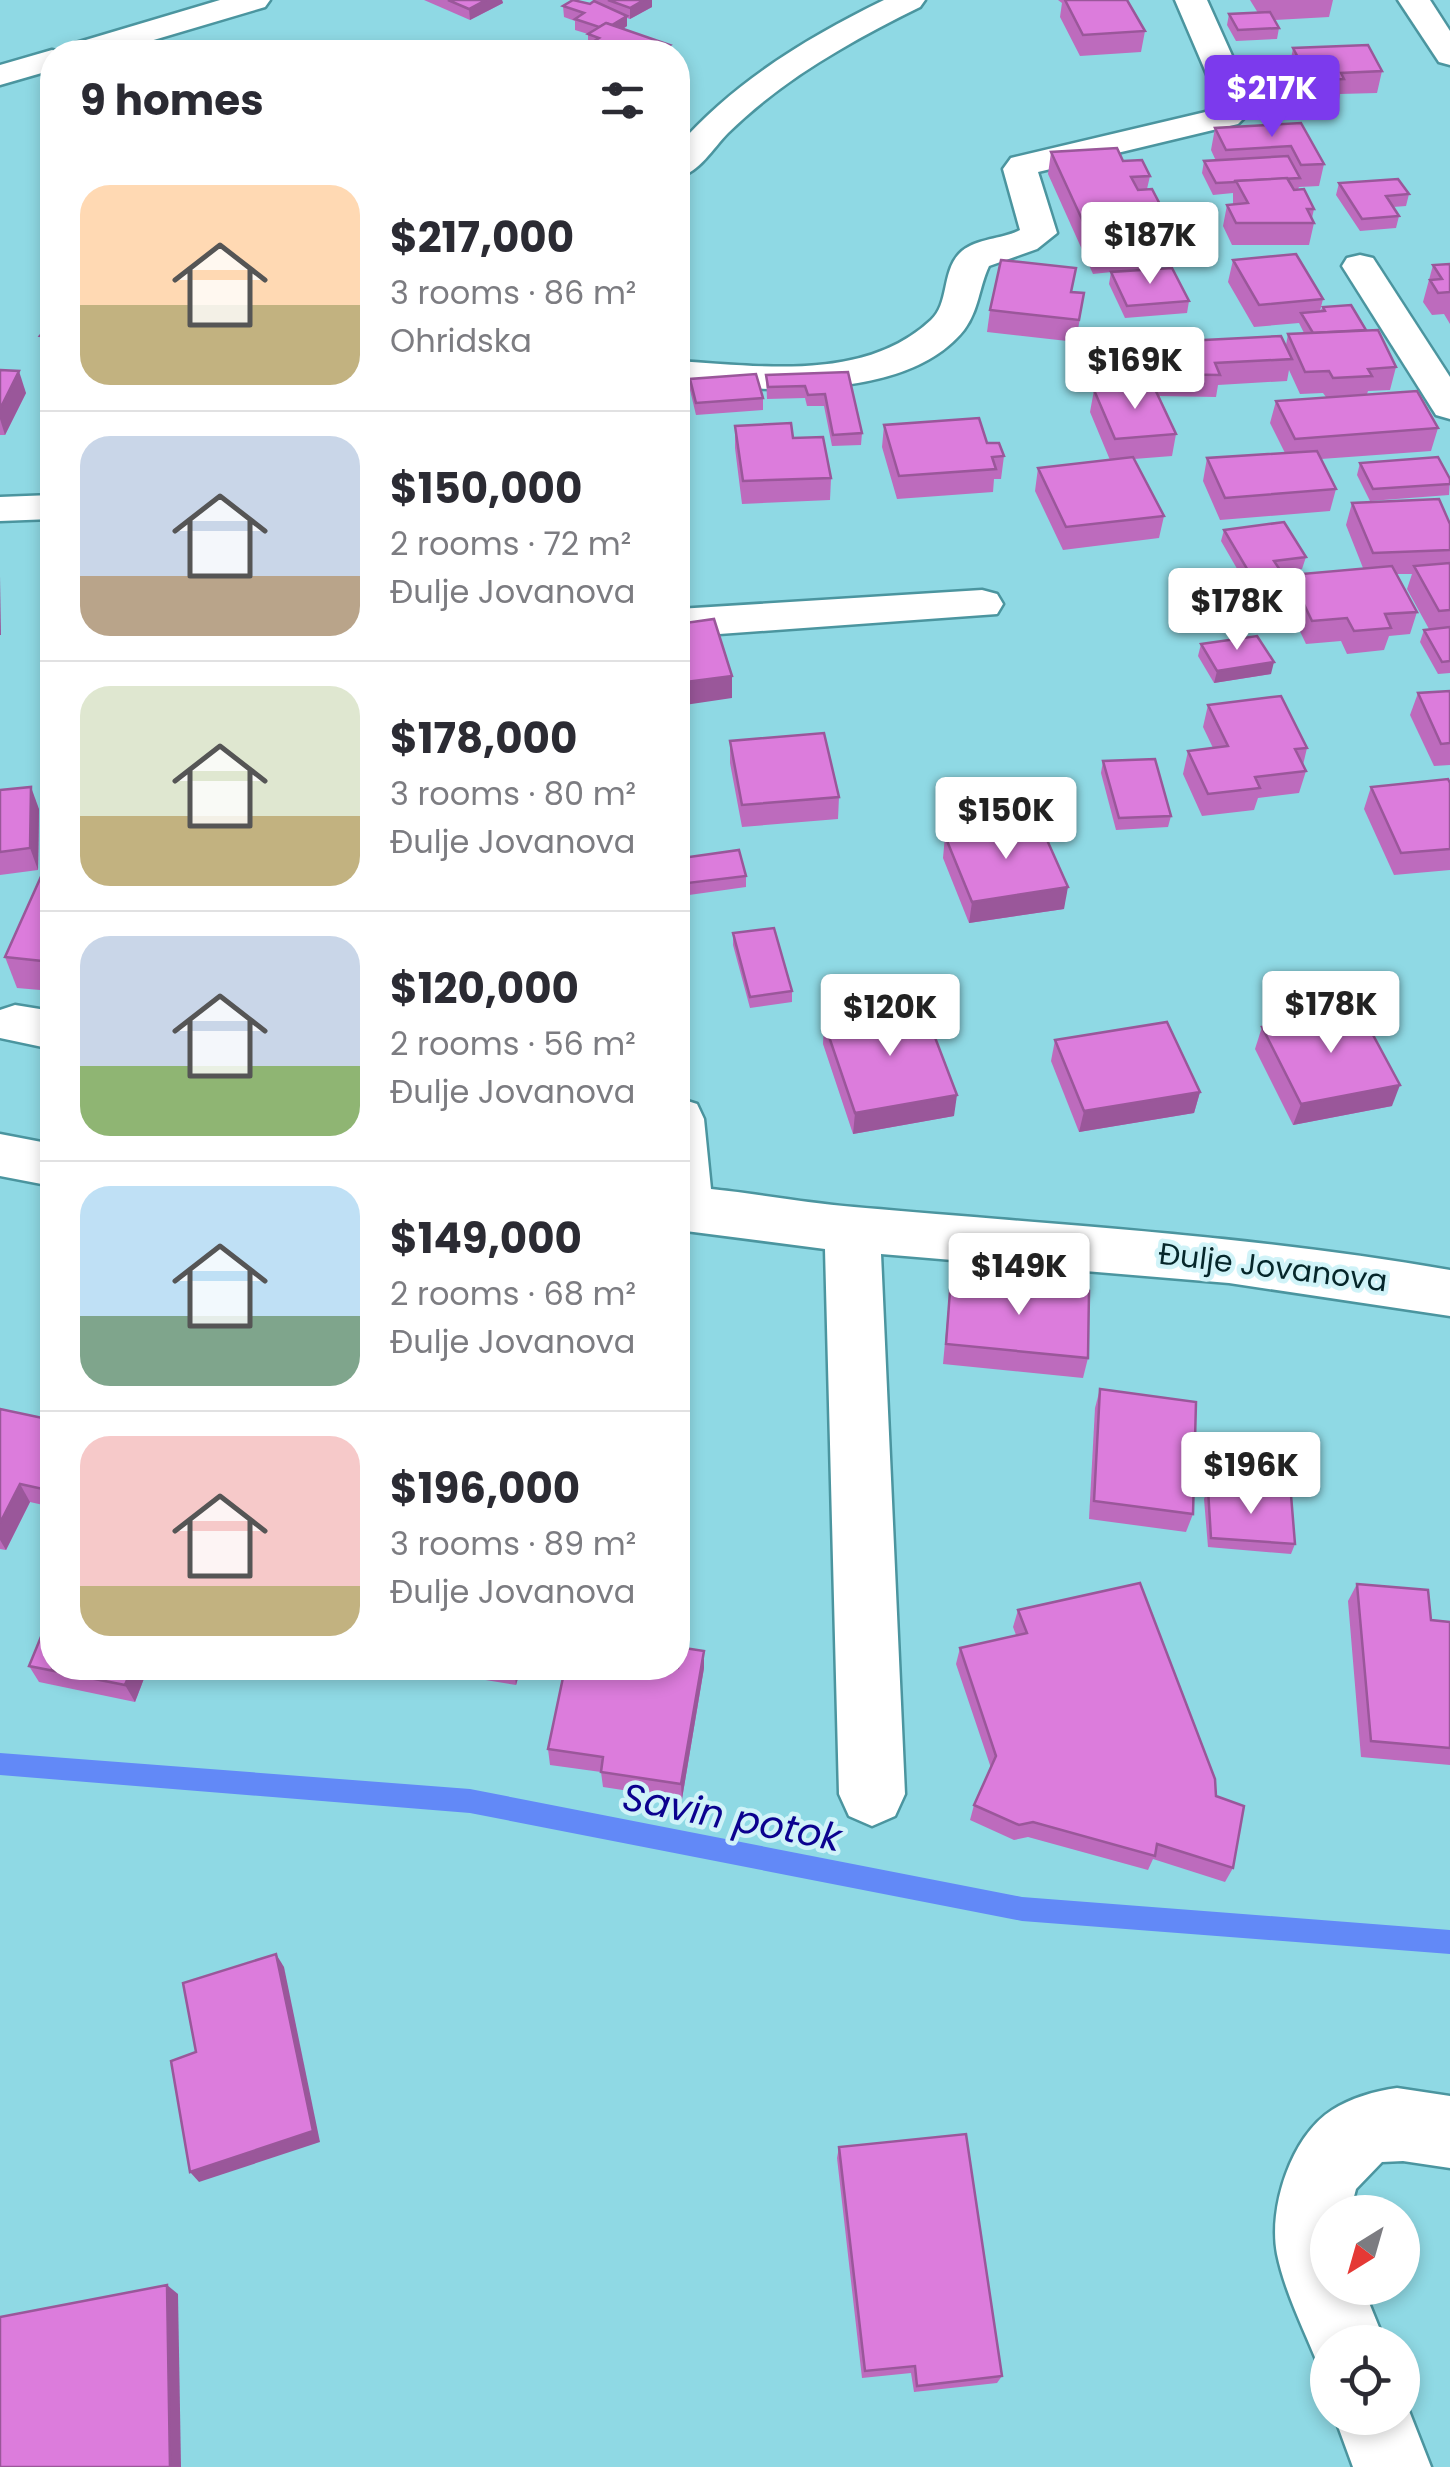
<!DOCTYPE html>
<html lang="en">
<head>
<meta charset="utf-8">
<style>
  body { margin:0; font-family:Poppins,sans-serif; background:#f7f7f7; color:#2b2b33; height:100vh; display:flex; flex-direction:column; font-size:38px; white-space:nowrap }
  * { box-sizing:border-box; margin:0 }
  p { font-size:32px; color:#7c7c81 }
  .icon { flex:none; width:55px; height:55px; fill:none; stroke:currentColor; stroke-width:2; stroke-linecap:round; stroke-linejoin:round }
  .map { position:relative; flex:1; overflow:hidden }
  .details { position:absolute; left:40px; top:40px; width:650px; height:1640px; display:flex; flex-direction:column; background:#fff; border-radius:40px; box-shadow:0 5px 15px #0003 }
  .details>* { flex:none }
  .needle { width:65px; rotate:217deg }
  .controls { position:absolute; left:1310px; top:2195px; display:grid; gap:20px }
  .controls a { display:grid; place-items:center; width:110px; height:110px; border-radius:50%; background:#fff; box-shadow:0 5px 15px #0003; font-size:50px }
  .price { position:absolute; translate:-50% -85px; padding:0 22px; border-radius:10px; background:#fff; color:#222; font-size:32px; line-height:65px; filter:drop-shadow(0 2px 5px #0008) }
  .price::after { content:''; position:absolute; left:50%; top:60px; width:30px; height:22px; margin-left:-15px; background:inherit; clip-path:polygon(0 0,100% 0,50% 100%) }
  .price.on { background:#7c3aed; color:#fff }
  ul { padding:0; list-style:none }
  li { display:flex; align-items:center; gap:30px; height:250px; padding:0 40px }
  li+li { border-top:2px solid #e1e1e2 }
  li span { display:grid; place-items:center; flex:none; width:280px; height:200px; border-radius:30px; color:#555 }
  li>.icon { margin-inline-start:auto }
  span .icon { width:120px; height:120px; fill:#fffc; stroke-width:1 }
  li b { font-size:42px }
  h2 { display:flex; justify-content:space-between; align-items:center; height:120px; padding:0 40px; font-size:42px }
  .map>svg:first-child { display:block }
</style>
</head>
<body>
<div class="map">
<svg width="1450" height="2467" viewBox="0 0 1450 2467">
  <rect width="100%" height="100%" fill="#8fd9e4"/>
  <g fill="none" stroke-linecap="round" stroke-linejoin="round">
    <!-- stream -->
    <polygon fill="#6289f7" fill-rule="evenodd" points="0,1753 470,1789 1022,1897 1450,1930 1450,1954 1022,1921 470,1813 0,1775"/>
    <defs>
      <g id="minor">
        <polygon points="220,0 270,0 265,7 113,52 64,52 69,45"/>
        <path d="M884 0H925L920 7C851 41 783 79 728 133 713 148 699 173 678 177V146C734 82 808 37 884 0Z"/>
        <path d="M1175 0H1207L1255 107 1238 124 1038 172 1057 233 1037 249 989 266C979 287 979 310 964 330 906 403 760 390 678 384V361C761 366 865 382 931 320 950 303 941 269 962 251 978 238 1003 239 1020 230L1003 169 1011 158 1214 110 1220 105Z"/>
        <polygon points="1398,0 1430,0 1450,31 1450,65 1439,62"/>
        <polygon points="52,50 61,52 52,52 52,70 0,85 0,65"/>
        <polygon points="1360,255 1373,258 1450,377 1450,419 1436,415 1342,266 1347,258"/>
        <polygon points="52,495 52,519 0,521 0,497"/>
        <polygon points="982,590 997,594 1003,604 997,614 678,637 678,609"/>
        <polygon points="15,1005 52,1011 52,1049 0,1038 0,1010"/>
        <path d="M678 1098 697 1104 704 1119 711 1189C759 1194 807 1203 854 1207 1054 1225 1252 1235 1450 1270V1316L1229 1283 881 1254 905 1794 895 1816 872 1826 849 1816 839 1794 825 1249 678 1230Z"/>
        <polygon points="0,1134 52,1144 52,1186 0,1176"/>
        <path d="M1397 2088 1450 2096V2168L1403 2161 1382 2162 1356 2189 1350 2212H1328V2288H1363L1385 2342H1328V2372L1320 2369C1305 2332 1285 2293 1277 2254 1268 2208 1291 2136 1332 2110 1351 2098 1375 2091 1397 2088Z"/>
        <polygon points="1402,2393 1431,2467 1353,2467 1335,2418 1402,2418"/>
      </g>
    </defs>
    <!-- minor casing -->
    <use href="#minor" stroke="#4b959f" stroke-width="5"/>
    <!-- minor -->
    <use href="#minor" fill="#fff" fill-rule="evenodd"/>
  </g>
  <!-- wall -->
  <g fill="#bd6bbd">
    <polygon points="424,0 502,0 503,3 470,20"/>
    <polygon points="595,0 652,0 652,7 630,19 627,18 627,26 623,29 588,44 588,34 575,30 575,21 564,17 563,6 590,4 595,2"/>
    <polygon points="1058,0 1127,0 1145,31 1141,52 1080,56 1060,17 1062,3"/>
    <polygon points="1250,0 1333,0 1329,17 1275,20 1279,28 1277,39 1236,41 1227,25 1229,14 1258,13"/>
    <polygon points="1293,48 1382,71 1377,93 1340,94 1339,100 1309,101 1307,112 1280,114 1273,102 1276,90 1299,89 1289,70"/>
    <polygon points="1301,123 1324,164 1319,186 1299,187 1298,189 1314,209 1312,218 1314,223 1309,245 1232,245 1223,226 1227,205 1233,204 1233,193 1213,195 1202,173 1204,161 1216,161 1211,150 1215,128"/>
    <polygon points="1051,152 1123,161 1150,176 1147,189 1180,243 1176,265 1093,274 1048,174"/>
    <polygon points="1339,183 1409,194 1406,206 1393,207 1399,216 1396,228 1360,231 1336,195"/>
    <polygon points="1233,260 1323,299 1320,311 1323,307 1366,330 1396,367 1390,390 1368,391 1367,394 1438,428 1431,451 1321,459 1336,489 1330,511 1220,520 1203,481 1207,458 1285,453 1270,423 1276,401 1326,397 1323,393 1300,394 1289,370 1287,381 1218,385 1216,397 1159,396 1176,434 1172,456 1134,459 1164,516 1159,538 1063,550 1035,491 1038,468 1110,460 1090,412 1094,390 1150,385 1143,365 1147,343 1286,345 1288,334 1304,333 1299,323 1254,327 1228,282"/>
    <polygon points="1450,264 1450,324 1444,314 1432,315 1423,302 1433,265"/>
    <polygon points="1111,272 1189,301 1187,313 1125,318 1109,284"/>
    <polygon points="1072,292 1084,293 1076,342 987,332 990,310"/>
    <polygon points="52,322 52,359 46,358 40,336"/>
    <polygon points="0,370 26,393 5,435 0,435"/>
    <polygon points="848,372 862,433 861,445 832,446 824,406 807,406 805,398 767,399 766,375"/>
    <polygon points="690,379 763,398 763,410 696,415 690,390"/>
    <polygon points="884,425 987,443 1004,456 1001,479 994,479 993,492 897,499 882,447"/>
    <polygon points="735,426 793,438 831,478 830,500 742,504 735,448"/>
    <polygon points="1360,463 1450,479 1449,495 1370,501 1357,475"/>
    <polygon points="1352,503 1450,524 1450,673 1438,674 1420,642 1424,630 1429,629 1407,589 1412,574 1397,574 1417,612 1410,634 1389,636 1384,650 1347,654 1341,641 1306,644 1284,598 1290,575 1363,568 1346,525"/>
    <polygon points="1224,530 1306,557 1302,569 1279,572 1277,582 1247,586 1221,541"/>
    <polygon points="1201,644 1271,674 1214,683 1198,656"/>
    <polygon points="1450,691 1450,765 1434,766 1410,715 1418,693"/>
    <polygon points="1208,705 1307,748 1303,765 1306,771 1299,793 1258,798 1254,810 1202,816 1183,774 1188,751 1213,748 1203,727"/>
    <polygon points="730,741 839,797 838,819 742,827 730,763"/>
    <polygon points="1103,761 1171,816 1168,827 1116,830 1101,773"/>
    <polygon points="1450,783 1450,870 1394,875 1364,809 1371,787"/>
    <polygon points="0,790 39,809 38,870 0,875"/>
    <polygon points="945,836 1064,909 969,923 943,858"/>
    <polygon points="52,852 52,991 17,988 5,957"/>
    <polygon points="682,858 746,876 746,887 689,895 682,869"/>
    <polygon points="733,933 792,991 792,1002 750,1008 733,945"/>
    <polygon points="824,1022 954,1116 853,1134 823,1044"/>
    <polygon points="1262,1027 1392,1106 1293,1125 1255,1049"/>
    <polygon points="1055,1040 1200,1092 1194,1113 1079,1132 1051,1061"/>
    <polygon points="951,1278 1088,1358 1083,1378 943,1364"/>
    <polygon points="1100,1389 1193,1514 1186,1532 1089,1519 1095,1408"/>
    <polygon points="0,1409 52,1420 52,1507 30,1502 6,1550 0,1549"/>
    <polygon points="1208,1489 1295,1544 1291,1554 1208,1547 1204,1499"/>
    <polygon points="1357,1584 1431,1620 1450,1622 1450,1765 1361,1757 1348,1601"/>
    <polygon points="1018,1610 1216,1796 1233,1868 1225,1882 1153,1859 1148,1870 1028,1837 1014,1840 970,1820 974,1805 991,1768 956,1664 960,1648 1016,1635 1013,1627"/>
    <polygon points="29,1666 148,1668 135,1702 39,1682"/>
    <polygon points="453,1668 521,1668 516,1685 455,1675"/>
    <polygon points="704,1668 682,1799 603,1787 601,1772 550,1765 548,1749"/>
    <polygon points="839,2147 1002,2376 997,2383 914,2392 911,2373 862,2378 837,2158"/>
  </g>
  <!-- shaded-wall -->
  <g fill="#9a579a">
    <polygon points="486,0 502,0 503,3 470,20 469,9"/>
    <polygon points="644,0 652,0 652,7 630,19 630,8"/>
    <polygon points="627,16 627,26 606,40 606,29"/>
    <polygon points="670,45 671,52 659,52"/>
    <polygon points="19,371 26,393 5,435 0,419 0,409"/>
    <polygon points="1280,570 1277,582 1247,586 1250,574"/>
    <polygon points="0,576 1,635 0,635"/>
    <polygon points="1274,662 1271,674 1214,683 1217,671"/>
    <polygon points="732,676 732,698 678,706 678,683"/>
    <polygon points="31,787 39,809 38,870 30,848"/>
    <polygon points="1068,887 1064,909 969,923 972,902"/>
    <polygon points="1400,1085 1392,1106 1293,1125 1301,1104"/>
    <polygon points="1200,1092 1194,1113 1079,1132 1084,1111"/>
    <polygon points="957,1095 954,1116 853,1134 855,1113"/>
    <polygon points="20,1484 30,1502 6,1550 0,1540 0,1523"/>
    <polygon points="704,1651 704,1668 682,1799 681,1784"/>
    <polygon points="132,1668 148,1668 135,1702 125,1685"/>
    <polygon points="517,1668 521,1668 516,1685 515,1677"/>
    <polygon points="276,1954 284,1967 320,2142 199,2182 190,2172"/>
    <polygon points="167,2285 178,2294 181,2467 170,2467"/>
  </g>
  <!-- building -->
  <g fill="#dc7cdc" stroke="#9a579a" stroke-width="2.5">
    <polygon points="448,0 486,0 469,9"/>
    <polygon points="573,0 590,4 594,1 627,16 612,25 606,23 599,27 575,19 584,13 563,6"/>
    <polygon points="608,0 644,0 630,8"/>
    <polygon points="1065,0 1127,0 1145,31 1083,35"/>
    <polygon points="1270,12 1279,28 1238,30 1229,14"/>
    <polygon points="606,23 670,45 659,52 577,52 599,38 588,34"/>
    <polygon points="1368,45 1382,71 1341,73 1344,79 1310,80 1293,48"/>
    <polygon points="1303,89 1309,101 1282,102 1276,90"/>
    <polygon points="1301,123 1324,164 1301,165 1291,146 1226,150 1215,128"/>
    <polygon points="1117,148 1123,161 1142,160 1150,176 1131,177 1138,190 1152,189 1180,243 1097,252 1051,152"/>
    <polygon points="1288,156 1300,178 1236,181 1237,182 1216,183 1204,161"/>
    <polygon points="1287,178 1294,190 1304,189 1314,209 1307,209 1314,223 1236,223 1227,205 1248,203 1236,181"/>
    <polygon points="1398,179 1409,194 1386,196 1399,216 1362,219 1339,183"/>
    <polygon points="1296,254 1323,299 1259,305 1233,260"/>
    <polygon points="1001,260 1076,268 1071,292 1084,293 1079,320 990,310"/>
    <polygon points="1450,264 1450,292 1438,293 1430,280 1442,279 1433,265"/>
    <polygon points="1172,268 1189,301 1127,306 1111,272"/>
    <polygon points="1351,305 1366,330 1313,333 1301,313 1325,311 1323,307"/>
    <polygon points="52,322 52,338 40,336"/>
    <polygon points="1378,330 1396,367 1368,369 1372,376 1333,378 1329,371 1305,372 1288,334"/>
    <polygon points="1281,336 1292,359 1215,363 1220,375 1158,374 1147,343"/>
    <polygon points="0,370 19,371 0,409"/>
    <polygon points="848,372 862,433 833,435 825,394 808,395 805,386 768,387 766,375"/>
    <polygon points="756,374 763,398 696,403 690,379"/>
    <polygon points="1153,385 1176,434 1115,439 1094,390"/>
    <polygon points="1417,391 1438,428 1295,439 1276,401"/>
    <polygon points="979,418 987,443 999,443 1004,456 992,457 996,469 899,476 884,425"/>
    <polygon points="791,423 793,438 823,437 831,478 743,481 735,426"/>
    <polygon points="1317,451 1336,489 1225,498 1207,458"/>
    <polygon points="1133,457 1164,516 1066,527 1038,468"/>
    <polygon points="1438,457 1450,479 1450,484 1373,489 1360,463"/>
    <polygon points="1439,499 1450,524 1450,550 1373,553 1352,503"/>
    <polygon points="1284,522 1306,557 1274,561 1280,570 1250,574 1224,530"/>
    <polygon points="1450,563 1450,610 1439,611 1414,566"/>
    <polygon points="1392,566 1417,612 1385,614 1391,628 1354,631 1347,618 1312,621 1290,575"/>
    <polygon points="714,619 732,676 678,683 678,624"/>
    <polygon points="1450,627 1450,661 1442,662 1424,630"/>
    <polygon points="1257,636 1274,662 1217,671 1201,644"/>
    <polygon points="1450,691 1450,743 1441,744 1418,693"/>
    <polygon points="1281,696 1307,748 1295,749 1306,771 1255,777 1260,788 1208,794 1188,751 1228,746 1208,705"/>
    <polygon points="824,733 839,797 742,805 730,741"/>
    <polygon points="1155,759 1171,816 1119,818 1103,761"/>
    <polygon points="1448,779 1450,783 1450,849 1401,853 1371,787"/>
    <polygon points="31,787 30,848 0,852 0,790"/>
    <polygon points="1039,822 1068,887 972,902 945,836"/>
    <polygon points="739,850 746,876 688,883 682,858"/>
    <polygon points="52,852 52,962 5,957"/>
    <polygon points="774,928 792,991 750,997 733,933"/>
    <polygon points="923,1006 957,1095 855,1113 824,1022"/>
    <polygon points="1359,1009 1400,1085 1301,1104 1262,1027"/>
    <polygon points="1167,1022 1200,1092 1084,1111 1055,1040"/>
    <polygon points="951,1278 1089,1291 1088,1358 946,1344"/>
    <polygon points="1100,1389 1196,1402 1193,1514 1094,1501"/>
    <polygon points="0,1409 52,1420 52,1491 20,1484 0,1523"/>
    <polygon points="1208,1489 1291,1495 1295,1544 1211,1538"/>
    <polygon points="1140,1583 1215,1779 1216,1796 1244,1806 1233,1868 1157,1844 1155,1856 1033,1822 1019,1825 974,1805 996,1756 960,1648 1027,1633 1018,1610"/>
    <polygon points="1357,1584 1428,1590 1431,1620 1450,1622 1450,1748 1371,1741"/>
    <polygon points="52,1610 52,1668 132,1668 125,1685 29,1666"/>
    <polygon points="678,1647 704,1651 681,1784 601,1772 603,1757 548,1749 565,1668 678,1668"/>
    <polygon points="458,1668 517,1668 515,1677"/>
    <polygon points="276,1954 313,2131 190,2172 171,2061 196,2052 183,1983"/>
    <polygon points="966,2134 1002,2376 917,2386 915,2366 865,2371 839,2147"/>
    <polygon points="167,2285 170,2467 0,2467 0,2317"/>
  </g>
  <g text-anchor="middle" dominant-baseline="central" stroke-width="9" stroke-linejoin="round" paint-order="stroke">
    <!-- street labels -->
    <g font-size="30" fill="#05262a" stroke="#d0f3f8">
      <text transform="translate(1273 1267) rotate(7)">Đulje Jovanova</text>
    </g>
    <!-- near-water labels -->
    <g font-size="38" font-style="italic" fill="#0c028f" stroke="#d0f3f8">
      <text transform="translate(732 1817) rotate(11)">Savin potok</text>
    </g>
  </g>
</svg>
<div class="controls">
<a><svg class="needle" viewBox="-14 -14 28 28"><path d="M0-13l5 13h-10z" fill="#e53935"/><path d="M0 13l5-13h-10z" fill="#7c7c81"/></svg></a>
<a><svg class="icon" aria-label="locate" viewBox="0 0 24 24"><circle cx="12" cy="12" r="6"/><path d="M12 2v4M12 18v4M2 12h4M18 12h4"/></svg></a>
</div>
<b class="price on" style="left:1272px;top:140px">$217K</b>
<b class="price" style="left:1150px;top:287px">$187K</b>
<b class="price" style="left:1135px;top:412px">$169K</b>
<b class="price" style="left:1237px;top:653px">$178K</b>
<b class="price" style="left:1006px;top:862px">$150K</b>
<b class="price" style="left:1331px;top:1056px">$178K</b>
<b class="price" style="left:890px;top:1059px">$120K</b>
<b class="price" style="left:1019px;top:1318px">$149K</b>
<b class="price" style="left:1251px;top:1517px">$196K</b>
<section class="details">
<h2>9 homes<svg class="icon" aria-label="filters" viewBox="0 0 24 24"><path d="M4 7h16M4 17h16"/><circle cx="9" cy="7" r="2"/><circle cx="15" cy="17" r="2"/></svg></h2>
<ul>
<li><span style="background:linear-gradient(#ffd9b3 60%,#c2b280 0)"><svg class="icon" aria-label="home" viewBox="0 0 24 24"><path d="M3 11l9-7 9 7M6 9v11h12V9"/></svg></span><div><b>$217,000</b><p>3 rooms · 86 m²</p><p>Ohridska</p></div></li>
<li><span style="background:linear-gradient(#c9d6e8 70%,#b9a48a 0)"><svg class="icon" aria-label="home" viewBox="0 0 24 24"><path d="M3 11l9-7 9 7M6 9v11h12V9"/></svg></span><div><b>$150,000</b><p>2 rooms · 72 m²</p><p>Đulje Jovanova</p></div></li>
<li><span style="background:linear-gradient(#dfe7d0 65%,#c2b280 0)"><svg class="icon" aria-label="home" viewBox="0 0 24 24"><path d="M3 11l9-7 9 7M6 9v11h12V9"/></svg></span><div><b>$178,000</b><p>3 rooms · 80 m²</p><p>Đulje Jovanova</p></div></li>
<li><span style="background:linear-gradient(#c9d6e8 65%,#8fb573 0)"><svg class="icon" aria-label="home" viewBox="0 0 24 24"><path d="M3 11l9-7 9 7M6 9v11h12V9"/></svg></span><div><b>$120,000</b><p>2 rooms · 56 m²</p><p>Đulje Jovanova</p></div></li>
<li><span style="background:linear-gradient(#bfe0f5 65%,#7fa58c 0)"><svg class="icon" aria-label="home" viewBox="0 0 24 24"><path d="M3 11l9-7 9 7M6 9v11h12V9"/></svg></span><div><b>$149,000</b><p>2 rooms · 68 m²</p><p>Đulje Jovanova</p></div></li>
<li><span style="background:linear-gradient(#f6c9c9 75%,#c2b280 0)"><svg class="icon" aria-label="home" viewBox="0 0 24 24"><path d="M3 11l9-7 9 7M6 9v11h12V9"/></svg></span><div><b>$196,000</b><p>3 rooms · 89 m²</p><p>Đulje Jovanova</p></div></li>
</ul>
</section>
</div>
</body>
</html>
